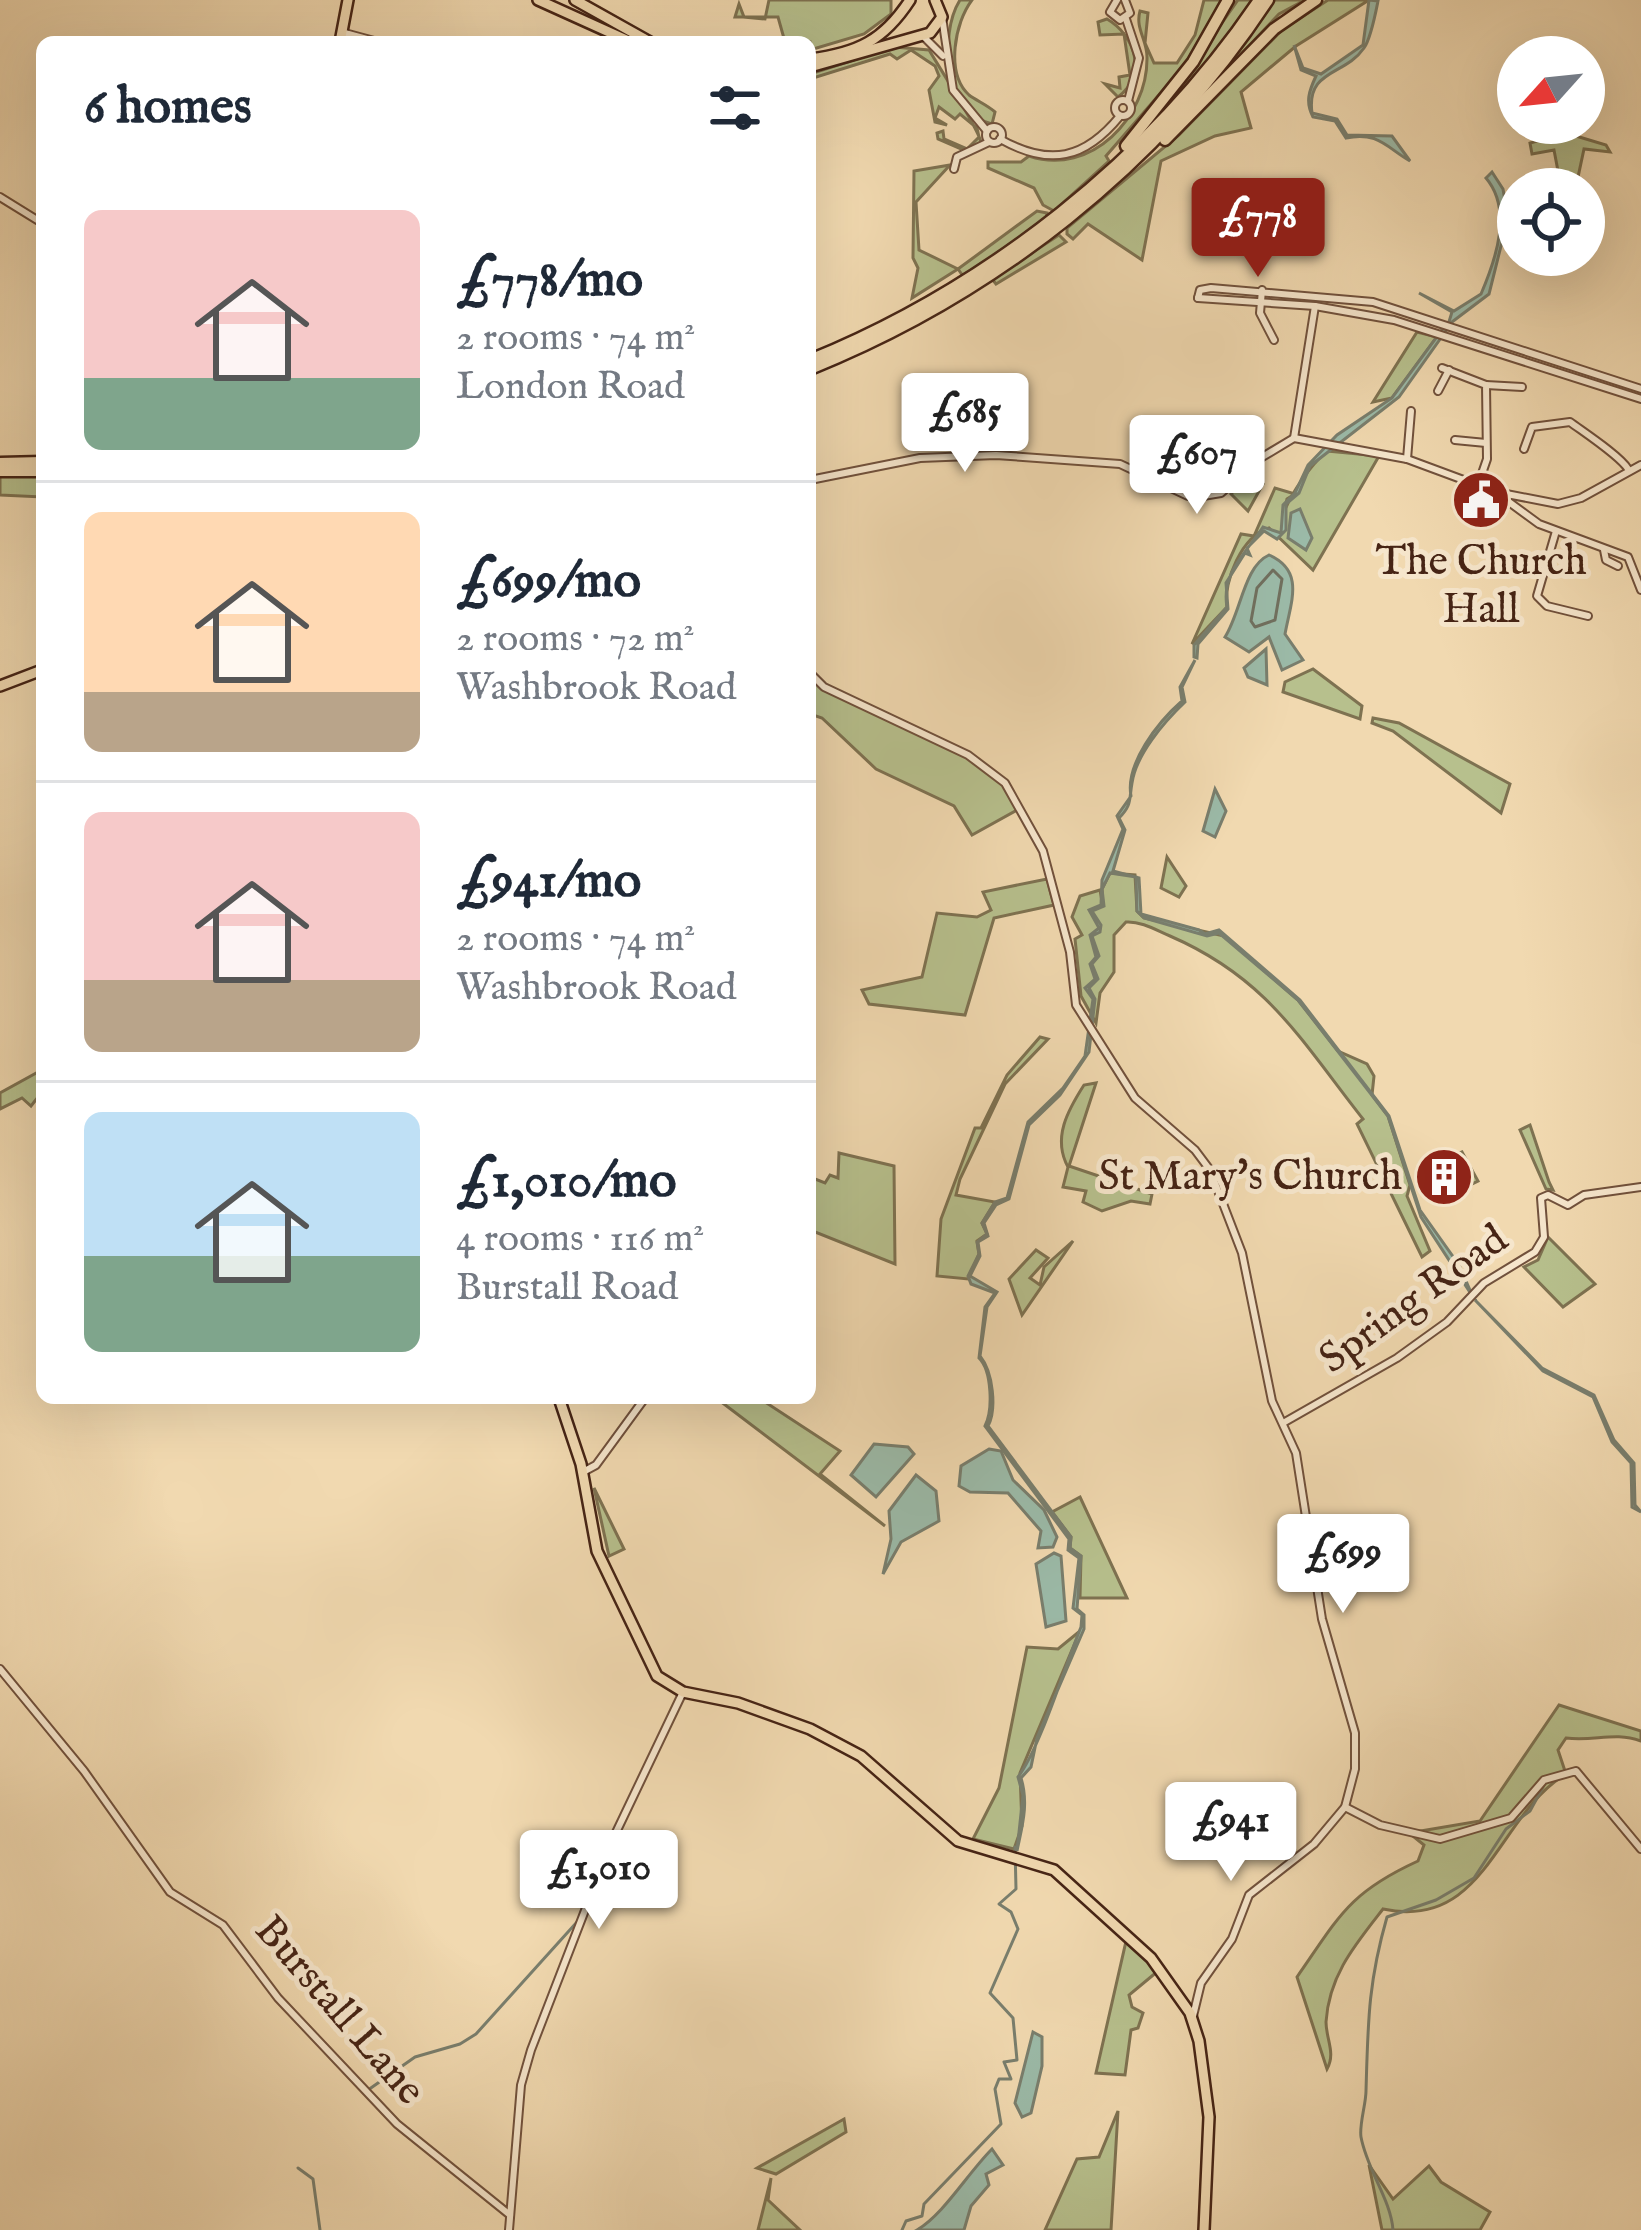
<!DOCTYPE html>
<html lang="en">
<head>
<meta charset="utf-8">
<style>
  body { margin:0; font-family:"IM FELL English",serif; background:#f6f6f7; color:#1f2937; height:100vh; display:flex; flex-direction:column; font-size:45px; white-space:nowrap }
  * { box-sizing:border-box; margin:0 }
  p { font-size:39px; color:#747a83 }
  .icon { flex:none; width:66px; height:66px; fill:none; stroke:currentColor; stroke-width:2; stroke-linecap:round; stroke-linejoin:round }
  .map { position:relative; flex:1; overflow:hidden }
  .side { position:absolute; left:36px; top:36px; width:780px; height:1368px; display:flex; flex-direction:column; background:#fff; border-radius:18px; box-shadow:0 12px 48px #0002 }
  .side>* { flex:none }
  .needle { width:78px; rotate:243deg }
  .tools { position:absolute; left:1497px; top:36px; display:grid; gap:24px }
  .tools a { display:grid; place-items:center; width:108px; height:108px; border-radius:50%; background:#fff; box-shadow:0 12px 48px #0002; font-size:60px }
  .price { position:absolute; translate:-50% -102px; padding:0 27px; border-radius:12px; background:#fff; color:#222; font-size:39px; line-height:78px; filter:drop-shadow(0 3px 6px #0008) }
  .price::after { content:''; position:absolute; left:50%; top:72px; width:36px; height:27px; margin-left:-18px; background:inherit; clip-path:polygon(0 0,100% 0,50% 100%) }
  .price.current { background:#8f2418; color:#fff }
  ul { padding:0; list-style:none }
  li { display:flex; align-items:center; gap:36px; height:300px; padding:0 48px }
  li+li { border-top:3px solid #e0e1e3 }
  li span { display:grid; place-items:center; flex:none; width:336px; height:240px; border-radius:18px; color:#555 }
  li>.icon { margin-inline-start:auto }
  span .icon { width:144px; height:144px; fill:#fffc; stroke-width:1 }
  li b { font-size:51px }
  h2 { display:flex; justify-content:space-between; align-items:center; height:144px; padding:0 48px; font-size:51px }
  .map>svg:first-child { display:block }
</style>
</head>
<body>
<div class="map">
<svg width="1641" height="2230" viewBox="0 0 1641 2230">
  <rect width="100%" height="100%" fill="#f1d9b0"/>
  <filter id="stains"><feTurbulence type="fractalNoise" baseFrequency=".00167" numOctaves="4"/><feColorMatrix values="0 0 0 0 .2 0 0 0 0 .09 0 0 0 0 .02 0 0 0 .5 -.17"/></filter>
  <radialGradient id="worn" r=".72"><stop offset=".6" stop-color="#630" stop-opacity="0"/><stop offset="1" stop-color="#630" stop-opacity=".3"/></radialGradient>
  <!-- green -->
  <g fill="#b7c08d" stroke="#7e7251" stroke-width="3">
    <polygon points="769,0 891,0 891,14 864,34 810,50 810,42 785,42 778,17 735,17 739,4 744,17 765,19"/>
    <path d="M960 0H972C955 22 945 73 969 95 977 101 987 105 995 112L992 124C946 113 938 35 960 0Z"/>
    <path d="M1204 0H1224L1184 66 1106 156 1109 161 1054 211 1043 205 1034 188 988 168V162H1021L1029 156C1091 177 1148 117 1147 57 1147 40 1135 28 1140 11L1148 13 1145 43 1154 63H1177L1195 35Z"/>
    <polygon points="1238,0 1252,0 1225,41 1150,126"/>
    <polygon points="1273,0 1305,0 1279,14 1215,82"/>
    <polygon points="1328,0 1369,0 1296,46 1241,92 1251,128 1215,136 1161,161 1142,260 1088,224 1073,239 1067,234 1067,228 1179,135 1282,30"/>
    <path d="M1107 19C1135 35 1148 75 1118 97L1105 84 1120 88 1119 77 1130 75 1124 34 1100 35 1098 22Z"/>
    <path d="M894 47 929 50C938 65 981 133 981 143L966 151 938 139 937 133 943 131 944 139 967 149 979 137 977 128 960 114 955 119 939 107 935 118 947 125 935 122 929 90 939 76 935 66 911 50 897 59 890 54 810 79V74Z"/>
    <polygon points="1566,133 1606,145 1610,152 1584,149 1578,177 1558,171 1554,150 1532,154 1530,143"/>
    <polygon points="950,165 916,202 919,250 958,269 1037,211 1047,213 1046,218 974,270 963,276 958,269 912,298 918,268 913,258 914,171"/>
    <polygon points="1059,235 1066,242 996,284 992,279"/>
    <polygon points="1417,332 1437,337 1392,398 1373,402"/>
    <path d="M1327 451 1379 456 1313 570 1269 528C1242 536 1223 581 1227 607L1192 644 1241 534 1254 536 1275 488 1295 494 1287 499 1284 512C1292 492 1310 466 1327 451Z"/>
    <polygon points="1249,473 1263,484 1248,511 1231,494"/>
    <polygon points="0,474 42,475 42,497 0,495"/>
    <polygon points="1313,669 1362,706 1360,719 1283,692 1285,682"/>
    <polygon points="811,674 819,683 977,760 998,775 1019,809 972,835 954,806 876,769 822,718 810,714"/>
    <polygon points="1373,718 1399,723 1510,784 1501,813 1393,731 1372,723"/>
    <polygon points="1167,857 1186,886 1179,897 1161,888"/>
    <path d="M1110 873 1135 875 1137 911 1144 918 1224 936 1298 1000 1338 1051 1367 1064 1374 1076 1372 1095 1388 1116 1410 1185 1407 1196 1430 1251 1422 1257 1357 1124 1363 1119C1300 1039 1267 978 1170 936 1156 930 1141 921 1126 922L1114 935V972L1100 993 1096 1023 1081 996 1075 939 1082 935 1072 917 1080 896 1100 890 1103 907 1102 889Z"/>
    <polygon points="1047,879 1054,905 994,918 965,1015 869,1004 862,990 922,977 937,913 977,917 991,910 983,892"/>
    <polygon points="1040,1037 1048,1039 1005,1084 960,1179 956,1195 995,1202 982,1223 987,1234 977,1241 979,1254 968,1279 937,1276 941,1219 975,1128 981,1128 1007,1075"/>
    <polygon points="42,1060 42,1092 31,1106 22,1098 0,1109 0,1093 38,1072"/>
    <path d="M1096 1083 1069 1166 1152 1194 1150 1204 1131 1201 1102 1211 1083 1202 1086 1191 1063 1187 1068 1167C1052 1138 1068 1110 1084 1085Z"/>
    <polygon points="1530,1125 1549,1182 1553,1190 1546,1189 1520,1130"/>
    <polygon points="1462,1152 1478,1181 1435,1202 1422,1169"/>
    <polygon points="839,1153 894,1166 895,1264 810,1230 810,1177 825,1183 830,1175 838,1178"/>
    <polygon points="1548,1237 1595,1284 1563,1307 1524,1267 1538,1260"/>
    <polygon points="1073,1241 1022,1315 1009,1279 1036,1250 1048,1258 1030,1278 1040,1285 1044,1267"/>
    <polygon points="716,1398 759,1398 840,1451 820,1474 885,1526"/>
    <polygon points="594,1488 624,1549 609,1556"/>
    <polygon points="1080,1497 1127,1598 1080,1598 1081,1556 1070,1548 1071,1537 1052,1512"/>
    <polygon points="1080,1631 1020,1773 1022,1826 1014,1849 973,1839 999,1788 1027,1647 1058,1649"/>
    <path d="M1559 1705 1641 1731V1741C1614 1731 1594 1742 1566 1738L1558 1750 1566 1774C1497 1815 1486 1931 1383 1909 1355 1945 1329 1975 1326 2022 1326 2039 1336 2053 1327 2069L1297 1977C1339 1917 1348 1893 1418 1861L1424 1845 1409 1833 1480 1821Z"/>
    <polygon points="1127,1937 1158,1971 1129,1995 1132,2007 1143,2013 1138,2028 1131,2030 1125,2075 1096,2073"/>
    <polygon points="1118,2111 1111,2230 1045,2230 1077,2159 1099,2157"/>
    <polygon points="844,2119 846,2132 776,2174 757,2168"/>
    <polygon points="1369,2165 1393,2199 1429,2166 1441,2182 1490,2212 1480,2230 1382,2230"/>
    <polygon points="771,2178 768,2200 800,2230 758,2230"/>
  </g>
  <!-- water -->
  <g fill="#9bbaa8" stroke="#797e6d" stroke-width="3">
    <path d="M1369 0 1378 1C1376 11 1371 38 1364 48 1345 76 1306 69 1312 113L1337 119 1347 135 1392 136 1410 161C1387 148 1378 131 1346 138L1335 121 1313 117C1305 102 1309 91 1316 76L1301 70 1294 45 1303 68 1321 74 1363 45Z"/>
    <path d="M1492 172 1503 189 1508 218 1489 294 1448 325 1452 312 1419 293 1454 311 1481 294C1496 259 1513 210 1486 178Z"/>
    <path d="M1444 327 1448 328 1399 397 1310 466 1299 493 1286 504V530L1277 539 1264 531 1247 548 1250 555 1245 553 1226 583 1228 609 1198 644 1197 658 1194 657V645L1227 607C1221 573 1246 553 1263 527L1281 533 1283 505 1295 493 1308 465 1337 435 1392 398Z"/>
    <polygon points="1300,509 1312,538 1306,550 1288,538 1291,513"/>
    <path d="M1269 555C1305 571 1291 601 1285 634L1303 660 1282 670 1269 637 1249 652 1225 637C1241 612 1244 566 1269 555Z"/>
    <polygon points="1266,649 1267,685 1248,677 1244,668"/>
    <path d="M1195 660 1182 687 1185 702C1163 723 1136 755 1132 783 1129 800 1132 805 1119 818L1125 830 1113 871 1139 878 1141 914 1199 930 1205 934 1219 930 1300 1000 1389 1116 1420 1210 1459 1265 1473 1297 1421 1217 1388 1116 1298 1000 1219 933 1207 936 1144 918 1137 911 1136 877 1110 873 1102 889 1104 906 1092 911 1101 925 1100 932 1092 936 1099 956 1092 964 1098 979 1089 988 1095 999 1089 1052 1060 1095 1029 1125 1009 1199 996 1205 984 1223 988 1236 978 1242 980 1256 970 1276 997 1292 987 1307 980 1356C993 1372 997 1409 988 1426L1071 1537 1070 1548 1081 1556 1077 1609 1084 1615V1629L1037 1738 1031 1767 1021 1778C1029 1804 1022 1826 1017 1851L1023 1795 1018 1777C1040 1748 1065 1666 1081 1627L1082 1615 1073 1608 1079 1558 1068 1550 1069 1539 985 1426C993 1410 992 1371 979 1358L985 1307 995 1293 971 1284 968 1276 979 1254 977 1242 987 1234 982 1223 995 1202 1007 1198 1028 1122 1063 1088 1085 1056 1093 999 1085 988 1095 979 1090 964 1096 957 1090 935 1099 928 1089 910 1101 905 1102 880 1123 829 1117 816 1131 796C1125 764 1158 722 1182 701L1180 687Z"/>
    <polygon points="1215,789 1226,811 1215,837 1203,831"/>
    <polygon points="1475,1300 1542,1368 1594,1395 1614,1440 1634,1463 1635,1505 1641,1512 1632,1507 1631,1463 1612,1442 1593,1397 1543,1371"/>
    <polygon points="874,1444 908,1447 914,1454 876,1497 851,1475"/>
    <polygon points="989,1449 1001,1451 1013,1480 1044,1510 1057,1537 1053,1547 1038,1548 1041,1531 1008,1493 970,1492 959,1486 961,1466"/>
    <polygon points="916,1475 936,1491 939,1521 901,1542 883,1574 891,1539 889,1511"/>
    <polygon points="1054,1553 1061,1556 1066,1621 1046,1627 1036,1564"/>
    <polygon points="1033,2032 1042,2037 1042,2066 1031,2113 1022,2117 1015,2103"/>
    <path d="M992 2149 1003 2165 986 2174 989 2185 971 2206 964 2230H917C944 2214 967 2174 992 2149Z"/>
  </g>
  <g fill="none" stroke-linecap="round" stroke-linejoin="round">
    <!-- shore -->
    <polygon stroke="#706f5e" stroke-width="3" points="1273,570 1282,579 1275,620 1255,627 1251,621 1257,588"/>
    <!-- stream -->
    <g stroke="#797e6d" stroke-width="3">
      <polyline points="368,2090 415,2057 460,2044 476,2034 577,1922"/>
      <polyline points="298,2168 313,2179 320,2230"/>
      <polyline points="902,2230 906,2221 922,2216 924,2204 1001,2124 995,2089 999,2079 1011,2079 1004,2062 1017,2060 1013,2018 990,1993 1018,1929 1011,1912 999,1904 1016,1889 1015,1847"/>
      <path d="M1393 2230C1391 2200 1367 2170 1361 2137 1359 2125 1366 2104 1366 2091 1368 2023 1368 1983 1387 1917L1436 1900 1474 1878 1506 1829 1530 1811 1543 1787"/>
    </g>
    <defs>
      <g id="minor">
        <polyline points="1117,0 1110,12 1120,20 1130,13 1125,0"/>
        <polyline points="942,17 953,90 987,131"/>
        <polyline points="1126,19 1139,58 1128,101"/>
        <polyline points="341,32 378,42"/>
        <polyline points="923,36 943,56"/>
        <circle cx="1123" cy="108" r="8"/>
        <circle cx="994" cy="135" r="8"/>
        <path d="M1000 139C1050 167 1085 159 1120 116"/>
        <polyline points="954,169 957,157 989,142"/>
        <polyline points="0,197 42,223"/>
        <polyline points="1262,290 1260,313 1274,340"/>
        <polyline points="1198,298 1200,290 1211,288 1373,302 1641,389"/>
        <polyline points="1198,298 1315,306 1394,320 1641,399"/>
        <polyline points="1442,368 1486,385 1487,459 1478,485"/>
        <polyline points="1486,385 1522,387"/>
        <polyline points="1438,391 1449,370"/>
        <polyline points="1294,438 1407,459 1496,492 1558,504 1581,498 1641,465"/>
        <polyline points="1294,438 1315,306"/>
        <polyline points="1455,440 1486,443"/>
        <path d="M1524 449 1532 427 1570 422C1585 433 1620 456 1628 469"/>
        <polyline points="1407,459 1411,411"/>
        <polyline points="810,480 920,458 996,455 1120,464 1188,496 1203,496 1221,493 1259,459 1294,438"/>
        <polyline points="1498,494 1539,524 1628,557 1641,590"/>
        <polyline points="1556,531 1537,596 1547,606 1588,616"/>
        <polyline points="1604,550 1606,560 1618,566"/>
        <polyline points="810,673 824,687 968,755 1005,783 1043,851 1070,952 1076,1005 1135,1098 1195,1150 1210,1170 1242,1253 1272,1401 1296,1453 1322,1619 1355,1733 1355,1769 1345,1807 1314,1844 1249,1895 1232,1939 1201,1983 1193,2016"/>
        <polyline points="1283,1423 1397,1358 1447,1322 1484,1283 1535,1252 1544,1237 1541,1198 1548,1195 1568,1205 1584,1195 1641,1187"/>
        <polyline points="583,1472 596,1465 645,1398"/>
        <polyline points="0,1669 84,1771 170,1892 223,1925 278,1998 397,2124 510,2215"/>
        <polyline points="1345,1807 1380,1825 1440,1839 1511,1818 1544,1780 1576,1771 1641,1849"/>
        <polyline points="509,2230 521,2085 531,2050 611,1843 683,1692"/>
      </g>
      <g id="major">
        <polyline points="538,0 631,42"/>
        <polyline points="575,0 650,42"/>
        <polyline points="340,42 348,0"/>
        <path d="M810 59C858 53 884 40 910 0"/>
        <polyline points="810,67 930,33 942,17 935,0"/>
        <polyline points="0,686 42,670"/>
        <polyline points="559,1398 581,1464 597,1551 657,1676 683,1692 738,1703 810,1729 861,1756 958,1841 1054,1870 1151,1958 1190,2013 1199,2041 1209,2117 1204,2230"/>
      </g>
      <g id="highway">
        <polyline points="1165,140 1274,29 1316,0"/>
        <polyline points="1126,146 1193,62 1228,0"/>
        <path d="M810 360C987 288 1152 159 1259 0"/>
        <path d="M810 369C994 295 1159 166 1268 0"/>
        <polyline points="0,463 42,462"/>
        <polyline points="0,471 42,471"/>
      </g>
    </defs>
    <!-- minor casing -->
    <use href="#minor" stroke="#71513c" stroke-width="10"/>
    <!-- major casing -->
    <use href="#major" stroke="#462415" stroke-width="14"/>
    <!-- highway casing -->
    <use href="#highway" stroke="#462415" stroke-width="15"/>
    <!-- minor -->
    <use href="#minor" stroke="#f6e6cc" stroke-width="6"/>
    <!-- major -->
    <use href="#major" stroke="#f1d9b0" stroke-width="9"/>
    <!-- highway -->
    <use href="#highway" stroke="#f1d9b0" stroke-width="10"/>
  </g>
  <!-- icons -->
  <defs>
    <symbol id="civic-disc" viewBox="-11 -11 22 22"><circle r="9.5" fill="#8f2418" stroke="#f6e6cc"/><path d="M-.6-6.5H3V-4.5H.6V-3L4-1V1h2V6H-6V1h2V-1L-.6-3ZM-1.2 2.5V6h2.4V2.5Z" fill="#fff"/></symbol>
    <symbol id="building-disc" viewBox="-11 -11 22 22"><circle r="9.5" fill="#8f2418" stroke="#f6e6cc"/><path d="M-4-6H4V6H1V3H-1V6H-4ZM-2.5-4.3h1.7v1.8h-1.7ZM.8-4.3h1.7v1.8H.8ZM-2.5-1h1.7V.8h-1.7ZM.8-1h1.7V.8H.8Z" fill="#fff"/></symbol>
  </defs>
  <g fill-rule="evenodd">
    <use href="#civic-disc" x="1448" y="467" width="66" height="66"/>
    <use href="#building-disc" x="1411" y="1144" width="66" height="66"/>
  </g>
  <g text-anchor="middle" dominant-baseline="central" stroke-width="10" stroke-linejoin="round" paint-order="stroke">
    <!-- poi labels -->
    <g font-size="42" fill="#462415" stroke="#f6e6cc">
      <text x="1481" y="562">The Church<tspan x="1481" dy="48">Hall</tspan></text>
      <text x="1402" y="1177" text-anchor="end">St Mary's Church</text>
    </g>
    <!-- street labels -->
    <g font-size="42" fill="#462415" stroke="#f6e6cc">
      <text transform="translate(1414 1300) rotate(-36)">Spring Road</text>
      <text transform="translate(339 2011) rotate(49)">Burstall Lane</text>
    </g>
  </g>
  <rect width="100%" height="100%" filter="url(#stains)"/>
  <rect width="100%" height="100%" fill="url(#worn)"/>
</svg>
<div class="tools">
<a><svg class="needle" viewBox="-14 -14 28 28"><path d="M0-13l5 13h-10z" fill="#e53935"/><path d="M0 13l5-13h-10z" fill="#747a83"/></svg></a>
<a><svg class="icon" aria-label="locate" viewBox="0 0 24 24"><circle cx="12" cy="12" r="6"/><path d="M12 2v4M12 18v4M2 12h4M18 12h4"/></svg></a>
</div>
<b class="price current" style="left:1258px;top:280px">£778</b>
<b class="price" style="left:965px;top:475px">£685</b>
<b class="price" style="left:1197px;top:517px">£607</b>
<b class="price" style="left:1343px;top:1616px">£699</b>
<b class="price" style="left:1231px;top:1884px">£941</b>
<b class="price" style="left:599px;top:1932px">£1,010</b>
<section class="side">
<h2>6 homes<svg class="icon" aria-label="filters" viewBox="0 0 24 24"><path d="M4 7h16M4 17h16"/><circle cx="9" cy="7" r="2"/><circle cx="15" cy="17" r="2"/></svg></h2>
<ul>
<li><span style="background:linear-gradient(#f6c9c9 70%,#7fa58c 0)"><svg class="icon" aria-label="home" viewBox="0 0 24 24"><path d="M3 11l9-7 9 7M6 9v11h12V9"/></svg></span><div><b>£778/mo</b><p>2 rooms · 74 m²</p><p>London Road</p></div></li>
<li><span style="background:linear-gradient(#ffd9b3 75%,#b9a48a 0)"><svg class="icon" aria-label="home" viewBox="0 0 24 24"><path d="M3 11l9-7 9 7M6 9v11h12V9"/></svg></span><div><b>£699/mo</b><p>2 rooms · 72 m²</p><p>Washbrook Road</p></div></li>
<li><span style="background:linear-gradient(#f6c9c9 70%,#b9a48a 0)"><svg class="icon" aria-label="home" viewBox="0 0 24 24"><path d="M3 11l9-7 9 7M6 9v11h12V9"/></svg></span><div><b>£941/mo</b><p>2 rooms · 74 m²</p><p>Washbrook Road</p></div></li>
<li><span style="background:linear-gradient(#bfe0f5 60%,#7fa58c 0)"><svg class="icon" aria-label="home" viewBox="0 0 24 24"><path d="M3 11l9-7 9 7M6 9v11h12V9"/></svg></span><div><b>£1,010/mo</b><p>4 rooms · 116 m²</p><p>Burstall Road</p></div></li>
</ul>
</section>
</div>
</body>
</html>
